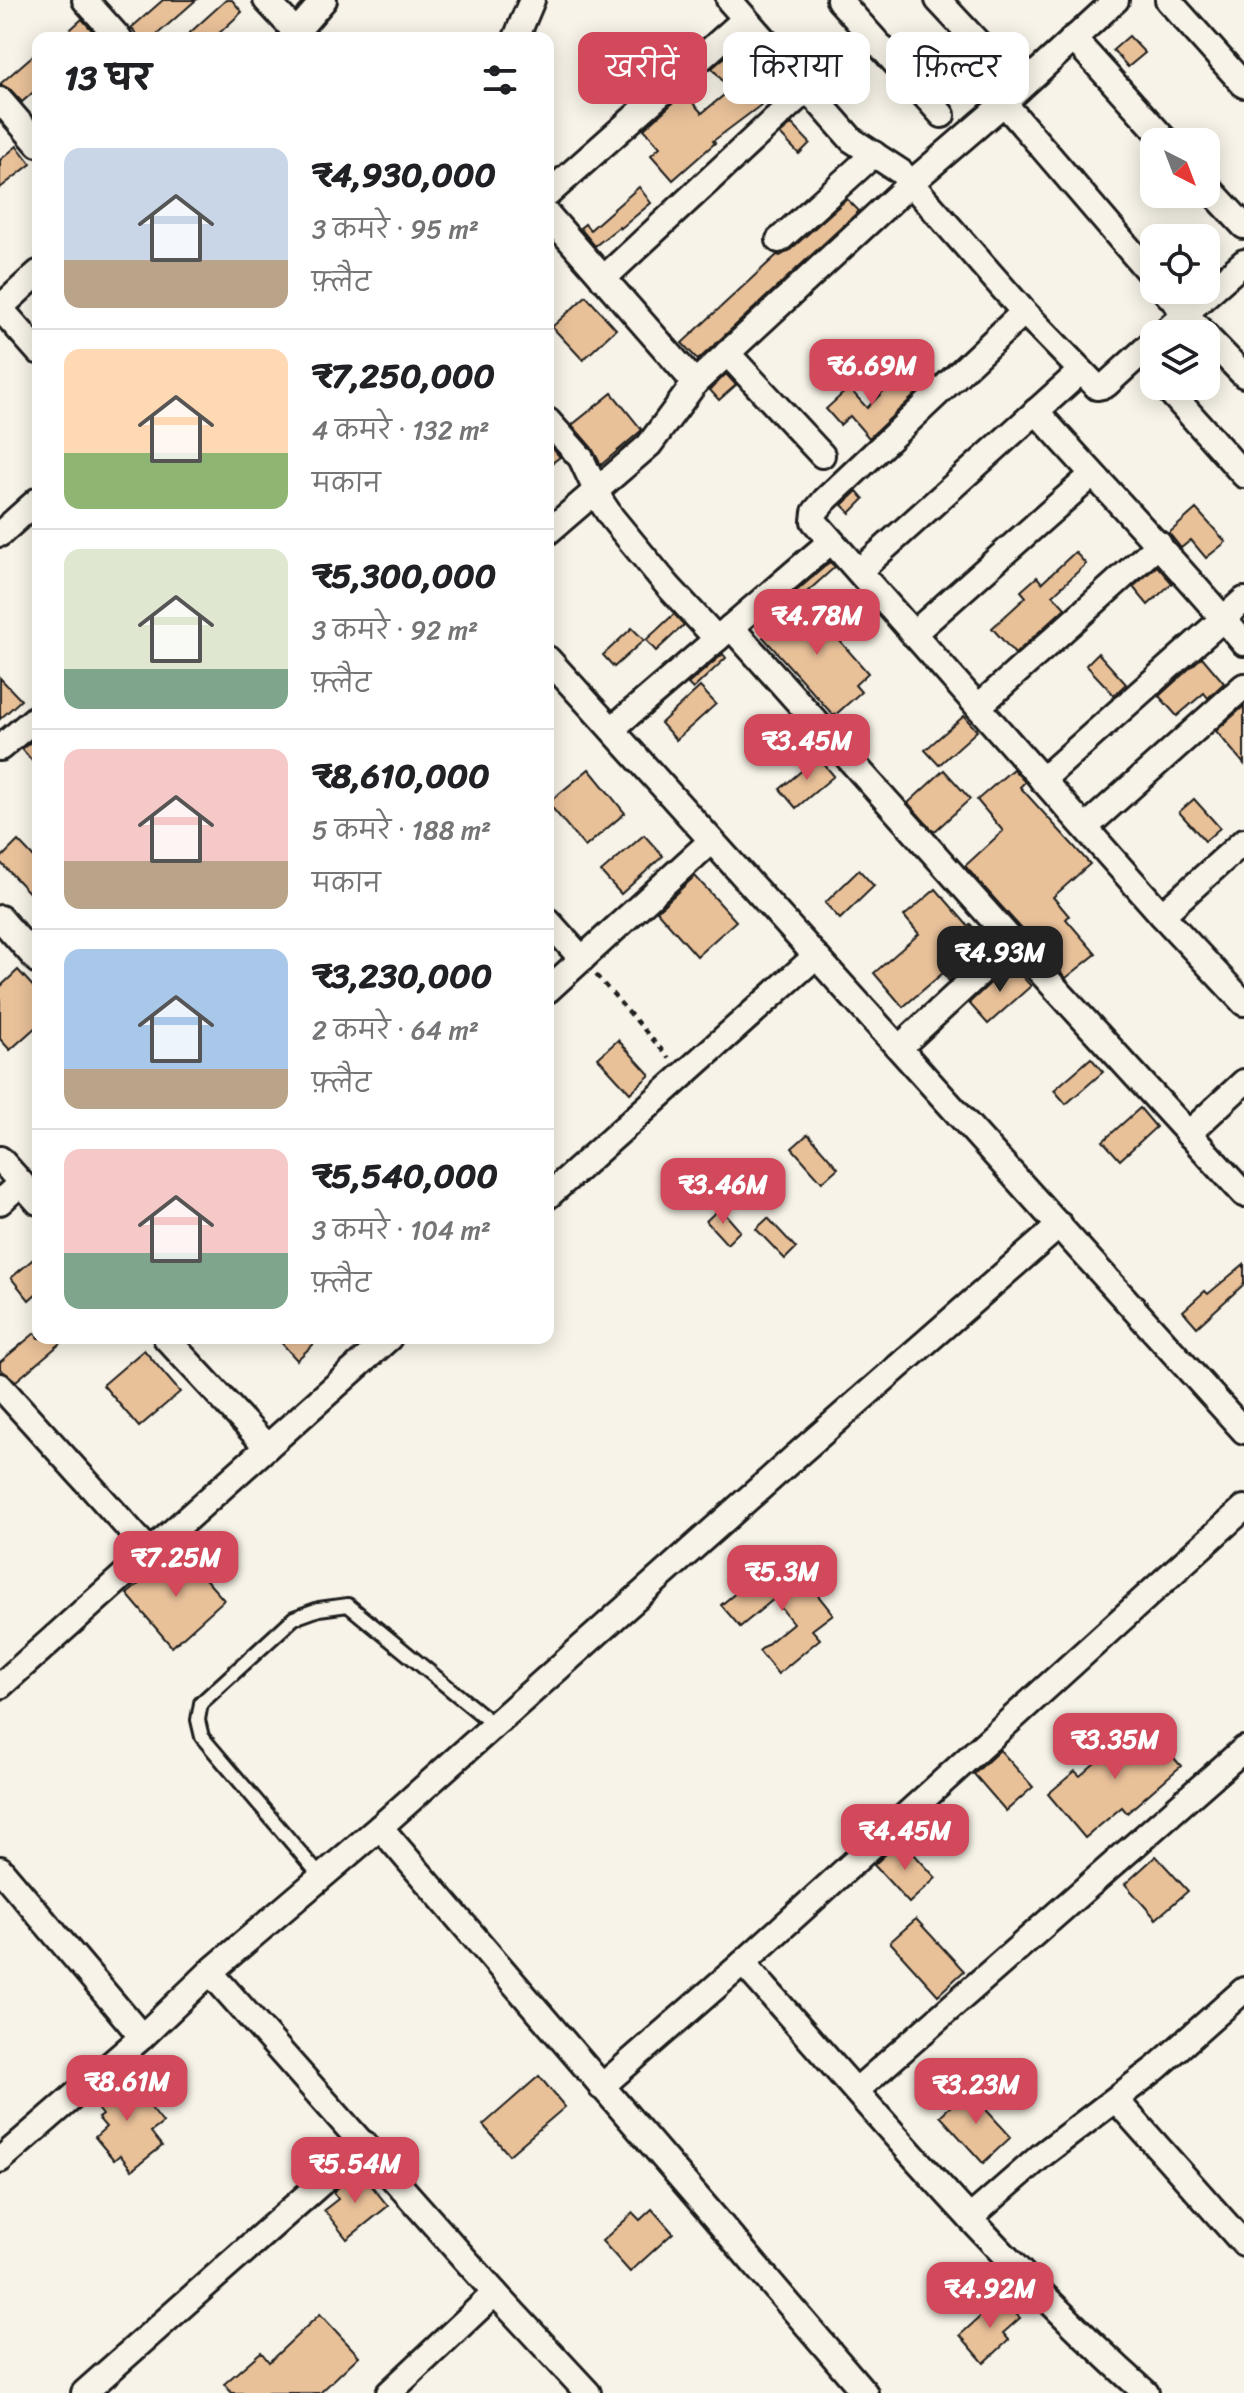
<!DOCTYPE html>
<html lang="hi">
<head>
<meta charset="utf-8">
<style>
  body { margin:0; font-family:Sriracha,"Playpen Sans Deva",sans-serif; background:#f6f6f6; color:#202124; height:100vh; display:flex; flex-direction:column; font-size:30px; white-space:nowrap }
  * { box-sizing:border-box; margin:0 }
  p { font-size:26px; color:#757577 }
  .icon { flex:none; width:44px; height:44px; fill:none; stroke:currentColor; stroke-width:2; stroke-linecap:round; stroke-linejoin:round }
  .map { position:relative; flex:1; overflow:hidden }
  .details { position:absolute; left:32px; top:32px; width:522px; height:1312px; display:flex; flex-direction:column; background:#fff; border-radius:16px; box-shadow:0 4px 20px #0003 }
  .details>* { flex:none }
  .banner { position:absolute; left:578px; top:32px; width:546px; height:72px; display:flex; gap:16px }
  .needle { width:52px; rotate:138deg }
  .buttons { position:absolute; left:1140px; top:128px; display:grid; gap:16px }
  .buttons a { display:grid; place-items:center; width:80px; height:80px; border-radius:16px; background:#fff; box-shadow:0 4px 20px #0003; font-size:40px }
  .price { position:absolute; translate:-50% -68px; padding:0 18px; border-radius:16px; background:#d1495b; color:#fff; font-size:26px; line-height:52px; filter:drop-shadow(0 2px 4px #0008) }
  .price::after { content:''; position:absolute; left:50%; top:48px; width:24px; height:18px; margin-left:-12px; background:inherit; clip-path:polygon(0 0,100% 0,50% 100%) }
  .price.active { background:#222; color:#fff }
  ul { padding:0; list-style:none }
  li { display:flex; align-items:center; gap:24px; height:200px; padding:0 32px }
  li+li { border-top:2px solid #e0e0e0 }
  li span { display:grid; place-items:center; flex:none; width:224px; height:160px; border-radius:16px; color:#555 }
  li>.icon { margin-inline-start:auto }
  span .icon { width:96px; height:96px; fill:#fffc; stroke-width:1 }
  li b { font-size:34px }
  h2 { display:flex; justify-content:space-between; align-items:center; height:96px; padding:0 32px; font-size:34px }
  .chip { padding:0 28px; border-radius:16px; background:#fff; box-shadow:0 4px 20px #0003; font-size:28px; line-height:72px }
  .chip.active { background:#d1495b; color:#fff }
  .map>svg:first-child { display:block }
</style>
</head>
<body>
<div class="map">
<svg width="1244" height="2393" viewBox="0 0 1244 2393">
  <rect width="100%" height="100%" fill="#f7f3e8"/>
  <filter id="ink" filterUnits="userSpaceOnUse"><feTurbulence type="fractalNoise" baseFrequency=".0125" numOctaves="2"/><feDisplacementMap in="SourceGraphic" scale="16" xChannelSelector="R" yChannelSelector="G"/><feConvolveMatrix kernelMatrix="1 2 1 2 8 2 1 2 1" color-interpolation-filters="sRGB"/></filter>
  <g filter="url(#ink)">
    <!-- building -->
    <g fill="#e9c199" stroke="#1c1c1c" stroke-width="2">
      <polygon points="163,0 196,0 153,38 140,38 131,28"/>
      <polygon points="226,0 232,0 242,12 214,38 184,38"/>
      <polygon points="82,19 97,36 96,38 61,38"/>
      <polygon points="1129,36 1145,53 1128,67 1113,50"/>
      <polygon points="38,51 38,88 22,102 11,90 0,84"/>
      <polygon points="725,57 743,79 759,65 778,88 759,103 761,105 713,141 715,143 673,180 651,155 660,147 644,129 684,93 702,113 730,90 712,68"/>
      <polygon points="792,124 810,143 799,154 780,134"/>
      <polygon points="17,146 31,164 0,188 0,160"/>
      <polygon points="639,187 651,203 620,229 619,227 595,246 580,228 585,224 590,230"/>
      <polygon points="847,199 859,211 698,360 682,343 777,255 780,256 789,251"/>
      <polygon points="586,296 616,329 583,360 552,327"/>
      <polygon points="726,374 736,385 719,400 710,390"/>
      <polygon points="898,376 916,394 869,438 850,416 840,425 826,409 849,388 867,408"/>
      <polygon points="612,393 642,430 601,465 592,448 572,425"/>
      <polygon points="549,444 560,457 548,466 548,445"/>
      <polygon points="857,491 864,499 850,513 842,505"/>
      <polygon points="1196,509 1226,542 1206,558 1191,540 1181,548 1169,533"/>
      <polygon points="1075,552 1086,564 1053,595 1065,608 1015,654 992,628 1026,597 1021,591 1037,577 1042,583"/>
      <polygon points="830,562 835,567 798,600 793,594"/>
      <polygon points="1157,566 1172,583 1148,605 1133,587"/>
      <polygon points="804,600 868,673 855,685 861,692 834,716 763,637"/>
      <polygon points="674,614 684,625 656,651 646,640"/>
      <polygon points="632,628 644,640 614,667 603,655"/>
      <polygon points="1098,653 1126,684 1114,695 1086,665"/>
      <polygon points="723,654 726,658 693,689 688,684"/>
      <polygon points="1202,657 1224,683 1208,698 1204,693 1177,716 1159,696"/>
      <polygon points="0,678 21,700 0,719"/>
      <polygon points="700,687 716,704 676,740 661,723"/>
      <polygon points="1244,706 1244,764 1216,731"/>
      <polygon points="964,716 977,731 939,765 925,750"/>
      <polygon points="38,736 38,768 22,749"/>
      <polygon points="818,757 834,776 796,808 780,789"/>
      <polygon points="589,769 625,813 585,847 548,803"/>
      <polygon points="1013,769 1025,782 1020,787 1090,864 1053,897 1069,916 1066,919 1096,954 1066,978 965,866 1003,831 977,800"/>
      <polygon points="944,770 970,799 934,832 908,803"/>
      <polygon points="1194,799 1220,828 1205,841 1179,812"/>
      <polygon points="644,835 663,856 621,894 601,872"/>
      <polygon points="18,841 38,862 38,902 0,862 0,859"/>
      <polygon points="859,870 874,886 840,919 825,903"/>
      <polygon points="695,876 736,921 697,956 657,911"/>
      <polygon points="936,889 968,926 970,924 988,944 949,981 943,973 903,1007 874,973 919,934 904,916"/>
      <polygon points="1011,964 1031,986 988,1024 969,1003"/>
      <polygon points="18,970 38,992 38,1025 10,1050 0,1039 0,987"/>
      <polygon points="618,1040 650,1075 630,1093 598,1058"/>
      <polygon points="1091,1058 1103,1072 1066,1104 1054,1090"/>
      <polygon points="1140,1108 1156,1127 1120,1160 1103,1141"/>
      <polygon points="808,1134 838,1168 822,1182 792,1148"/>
      <polygon points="720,1208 740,1231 727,1244 706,1221"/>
      <polygon points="768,1218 796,1248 785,1259 756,1229"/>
      <polygon points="38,1255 38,1292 29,1300 11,1278"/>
      <polygon points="1244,1264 1244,1284 1197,1327 1183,1311 1205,1291 1208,1294"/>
      <polygon points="35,1333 38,1338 67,1338 16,1381 0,1369 0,1362"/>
      <polygon points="277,1338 320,1338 297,1360"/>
      <polygon points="144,1350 180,1392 139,1427 103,1385"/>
      <polygon points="181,1552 224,1600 172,1647 127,1594 153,1572 156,1574"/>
      <polygon points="791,1562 833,1614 812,1630 820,1639 778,1674 759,1651 793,1623 774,1599 740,1627 721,1605 758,1575 765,1584"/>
      <polygon points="1142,1722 1181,1766 1127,1813 1122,1807 1085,1838 1048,1794 1075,1771 1080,1776"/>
      <polygon points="1000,1750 1033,1787 1006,1811 974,1774"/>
      <polygon points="901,1840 936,1878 909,1903 874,1865"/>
      <polygon points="1156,1856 1188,1891 1156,1919 1125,1884"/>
      <polygon points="916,1919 964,1971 938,1995 890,1942"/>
      <polygon points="123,2073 163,2123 151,2132 162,2146 132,2170 120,2155 114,2160 95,2137 106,2127 98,2118 102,2115 91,2101"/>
      <polygon points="539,2076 565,2107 509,2155 483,2125"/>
      <polygon points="968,2090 1011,2137 983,2163 940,2116"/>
      <polygon points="359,2170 388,2206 347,2239 324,2210 338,2199 333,2192"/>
      <polygon points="652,2209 673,2233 630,2272 602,2241 633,2213 640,2220"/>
      <polygon points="1001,2298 1020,2318 1003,2333 1009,2340 984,2363 960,2335"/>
      <polygon points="320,2314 359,2356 320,2393 232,2393 224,2384 261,2352 269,2362"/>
    </g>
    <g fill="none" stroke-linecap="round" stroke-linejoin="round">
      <defs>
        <polyline id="lane" points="321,1877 202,1737 198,1720 201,1703 294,1618 319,1609 348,1605 494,1725"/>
        <g id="street">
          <polyline points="85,0 119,38"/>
          <polyline points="266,0 296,32"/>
          <polyline points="729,0 852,140 901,172 1024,312 1097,387 1106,385 1154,341"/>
          <polyline points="839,0 942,115"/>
          <polyline points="938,0 994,60"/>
          <polyline points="1168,0 1244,85"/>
          <polyline points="291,38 324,0"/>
          <polyline points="516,38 532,0"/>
          <polyline points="1073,38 1167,142"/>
          <polyline points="0,100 38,144"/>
          <polyline points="1004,103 1154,278"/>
          <polyline points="1206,185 1244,226"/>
          <polyline points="548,194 744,20"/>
          <polyline points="548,215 695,383"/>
          <polyline points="779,240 874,154"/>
          <polyline points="603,279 807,89"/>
          <polyline points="1164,290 1204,334"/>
          <polyline points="0,308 38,351"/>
          <polyline points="0,308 38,273"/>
          <polyline points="1024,312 825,500 815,512 814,521 1162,915 1244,1003"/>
          <polyline points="1162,334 1244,262"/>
          <polyline points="1206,336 1244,375"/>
          <polyline points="727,353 822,455"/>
          <polyline points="1165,386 1244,475"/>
          <path d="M1036 411C1105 489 1177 563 1244 643"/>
          <polyline points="548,421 581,458 602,503 612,518 668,586 717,639"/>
          <polyline points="548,532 649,445 695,383 911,183 1004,103 1116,0"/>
          <polyline points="0,534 38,500"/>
          <polyline points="859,571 1081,371"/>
          <polyline points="731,627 1013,942 1244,1194"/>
          <polyline points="913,634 1092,475"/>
          <polyline points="548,659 1244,1431"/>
          <polyline points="978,707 1159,544"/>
          <polyline points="612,729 830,542"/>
          <polyline points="0,748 38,716"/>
          <polyline points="1042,780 1244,600"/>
          <polyline points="1086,827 1244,686"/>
          <polyline points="1162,915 1244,841"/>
          <polyline points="0,918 38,961"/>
          <polyline points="548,921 582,959"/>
          <polyline points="548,990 711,841"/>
          <polyline points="900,1047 1013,942"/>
          <polyline points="1188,1134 1244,1082"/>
          <polyline points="0,1159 38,1202"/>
          <polyline points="548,1196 816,956"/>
          <polyline points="0,1202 21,1183"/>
          <polyline points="166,1338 267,1447"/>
          <polyline points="0,1386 150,1552"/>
          <polyline points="0,1686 389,1338"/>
          <polyline points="380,1827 865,2393"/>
          <polyline points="0,1869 142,2037"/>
          <path d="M743 1963C873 2109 999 2262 1146 2393"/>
          <polyline points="210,1972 495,2293 588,2393"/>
          <polyline points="601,2087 743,1963 1244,1508"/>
          <polyline points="857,2090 1244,1749"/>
          <polyline points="1116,2100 1244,2244"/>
          <polyline points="0,2160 142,2037 210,1972 380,1827 796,1456 1060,1225"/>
          <polyline points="970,2218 1042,2155 1156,2068 1244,1990"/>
          <polyline points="84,2393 365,2144"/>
          <polyline points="389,2393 495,2293"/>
        </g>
      </defs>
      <!-- lane casing -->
      <use href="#lane" stroke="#1c1c1c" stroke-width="18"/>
      <!-- street casing -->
      <use href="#street" stroke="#1c1c1c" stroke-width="30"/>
      <!-- path -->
      <polyline stroke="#1c1c1c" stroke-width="4" stroke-dasharray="6 6" stroke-linecap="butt" points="596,975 669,1058"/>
      <!-- lane -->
      <use href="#lane" stroke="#f7f3e8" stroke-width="12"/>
      <!-- street -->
      <use href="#street" stroke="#f7f3e8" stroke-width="24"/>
    </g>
  </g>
</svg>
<div class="buttons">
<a><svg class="needle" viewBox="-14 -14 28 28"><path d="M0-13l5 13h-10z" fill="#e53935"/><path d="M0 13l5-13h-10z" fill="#757577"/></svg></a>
<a><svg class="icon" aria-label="locate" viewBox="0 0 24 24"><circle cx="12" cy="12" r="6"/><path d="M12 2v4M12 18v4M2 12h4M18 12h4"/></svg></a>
<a><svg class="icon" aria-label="layers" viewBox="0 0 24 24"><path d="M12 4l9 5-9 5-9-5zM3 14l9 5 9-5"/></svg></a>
</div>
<b class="price" style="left:872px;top:407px">₹6.69M</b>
<b class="price" style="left:817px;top:657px">₹4.78M</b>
<b class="price" style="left:807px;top:782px">₹3.45M</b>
<b class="price active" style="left:1000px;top:994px">₹4.93M</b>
<b class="price" style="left:723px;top:1226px">₹3.46M</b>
<b class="price" style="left:176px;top:1599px">₹7.25M</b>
<b class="price" style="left:782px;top:1613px">₹5.3M</b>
<b class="price" style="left:1115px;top:1781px">₹3.35M</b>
<b class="price" style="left:905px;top:1872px">₹4.45M</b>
<b class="price" style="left:127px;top:2123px">₹8.61M</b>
<b class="price" style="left:976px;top:2126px">₹3.23M</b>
<b class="price" style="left:355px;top:2205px">₹5.54M</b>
<b class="price" style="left:990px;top:2330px">₹4.92M</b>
<div class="banner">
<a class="chip active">खरीदें</a>
<a class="chip">किराया</a>
<a class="chip">फ़िल्टर</a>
</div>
<section class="details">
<h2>13 घर<svg class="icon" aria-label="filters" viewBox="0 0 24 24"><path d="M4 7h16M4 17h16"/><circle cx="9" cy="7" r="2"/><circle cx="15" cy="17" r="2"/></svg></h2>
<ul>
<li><span style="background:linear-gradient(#c9d6e8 70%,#b9a48a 0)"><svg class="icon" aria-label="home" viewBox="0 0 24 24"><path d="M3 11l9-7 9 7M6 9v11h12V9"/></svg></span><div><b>₹4,930,000</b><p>3 कमरे · 95 m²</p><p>फ़्लैट</p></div></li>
<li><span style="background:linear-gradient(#ffd9b3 65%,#8fb573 0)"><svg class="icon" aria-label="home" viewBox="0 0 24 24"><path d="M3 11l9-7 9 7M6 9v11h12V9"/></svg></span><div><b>₹7,250,000</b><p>4 कमरे · 132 m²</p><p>मकान</p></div></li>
<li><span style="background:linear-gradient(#dfe7d0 75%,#7fa58c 0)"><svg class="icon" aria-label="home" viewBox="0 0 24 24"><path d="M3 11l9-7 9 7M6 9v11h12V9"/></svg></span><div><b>₹5,300,000</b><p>3 कमरे · 92 m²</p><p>फ़्लैट</p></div></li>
<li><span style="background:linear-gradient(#f6c9c9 70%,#b9a48a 0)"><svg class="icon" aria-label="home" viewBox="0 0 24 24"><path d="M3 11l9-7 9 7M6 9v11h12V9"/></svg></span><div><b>₹8,610,000</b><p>5 कमरे · 188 m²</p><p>मकान</p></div></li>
<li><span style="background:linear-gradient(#a9c7e8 75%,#b9a48a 0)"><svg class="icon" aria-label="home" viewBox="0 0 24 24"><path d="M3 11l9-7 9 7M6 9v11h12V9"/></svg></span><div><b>₹3,230,000</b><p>2 कमरे · 64 m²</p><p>फ़्लैट</p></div></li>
<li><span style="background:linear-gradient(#f6c9c9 65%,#7fa58c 0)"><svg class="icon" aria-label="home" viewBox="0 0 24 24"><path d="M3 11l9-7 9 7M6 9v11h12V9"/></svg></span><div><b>₹5,540,000</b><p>3 कमरे · 104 m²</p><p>फ़्लैट</p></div></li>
</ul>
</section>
</div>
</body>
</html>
